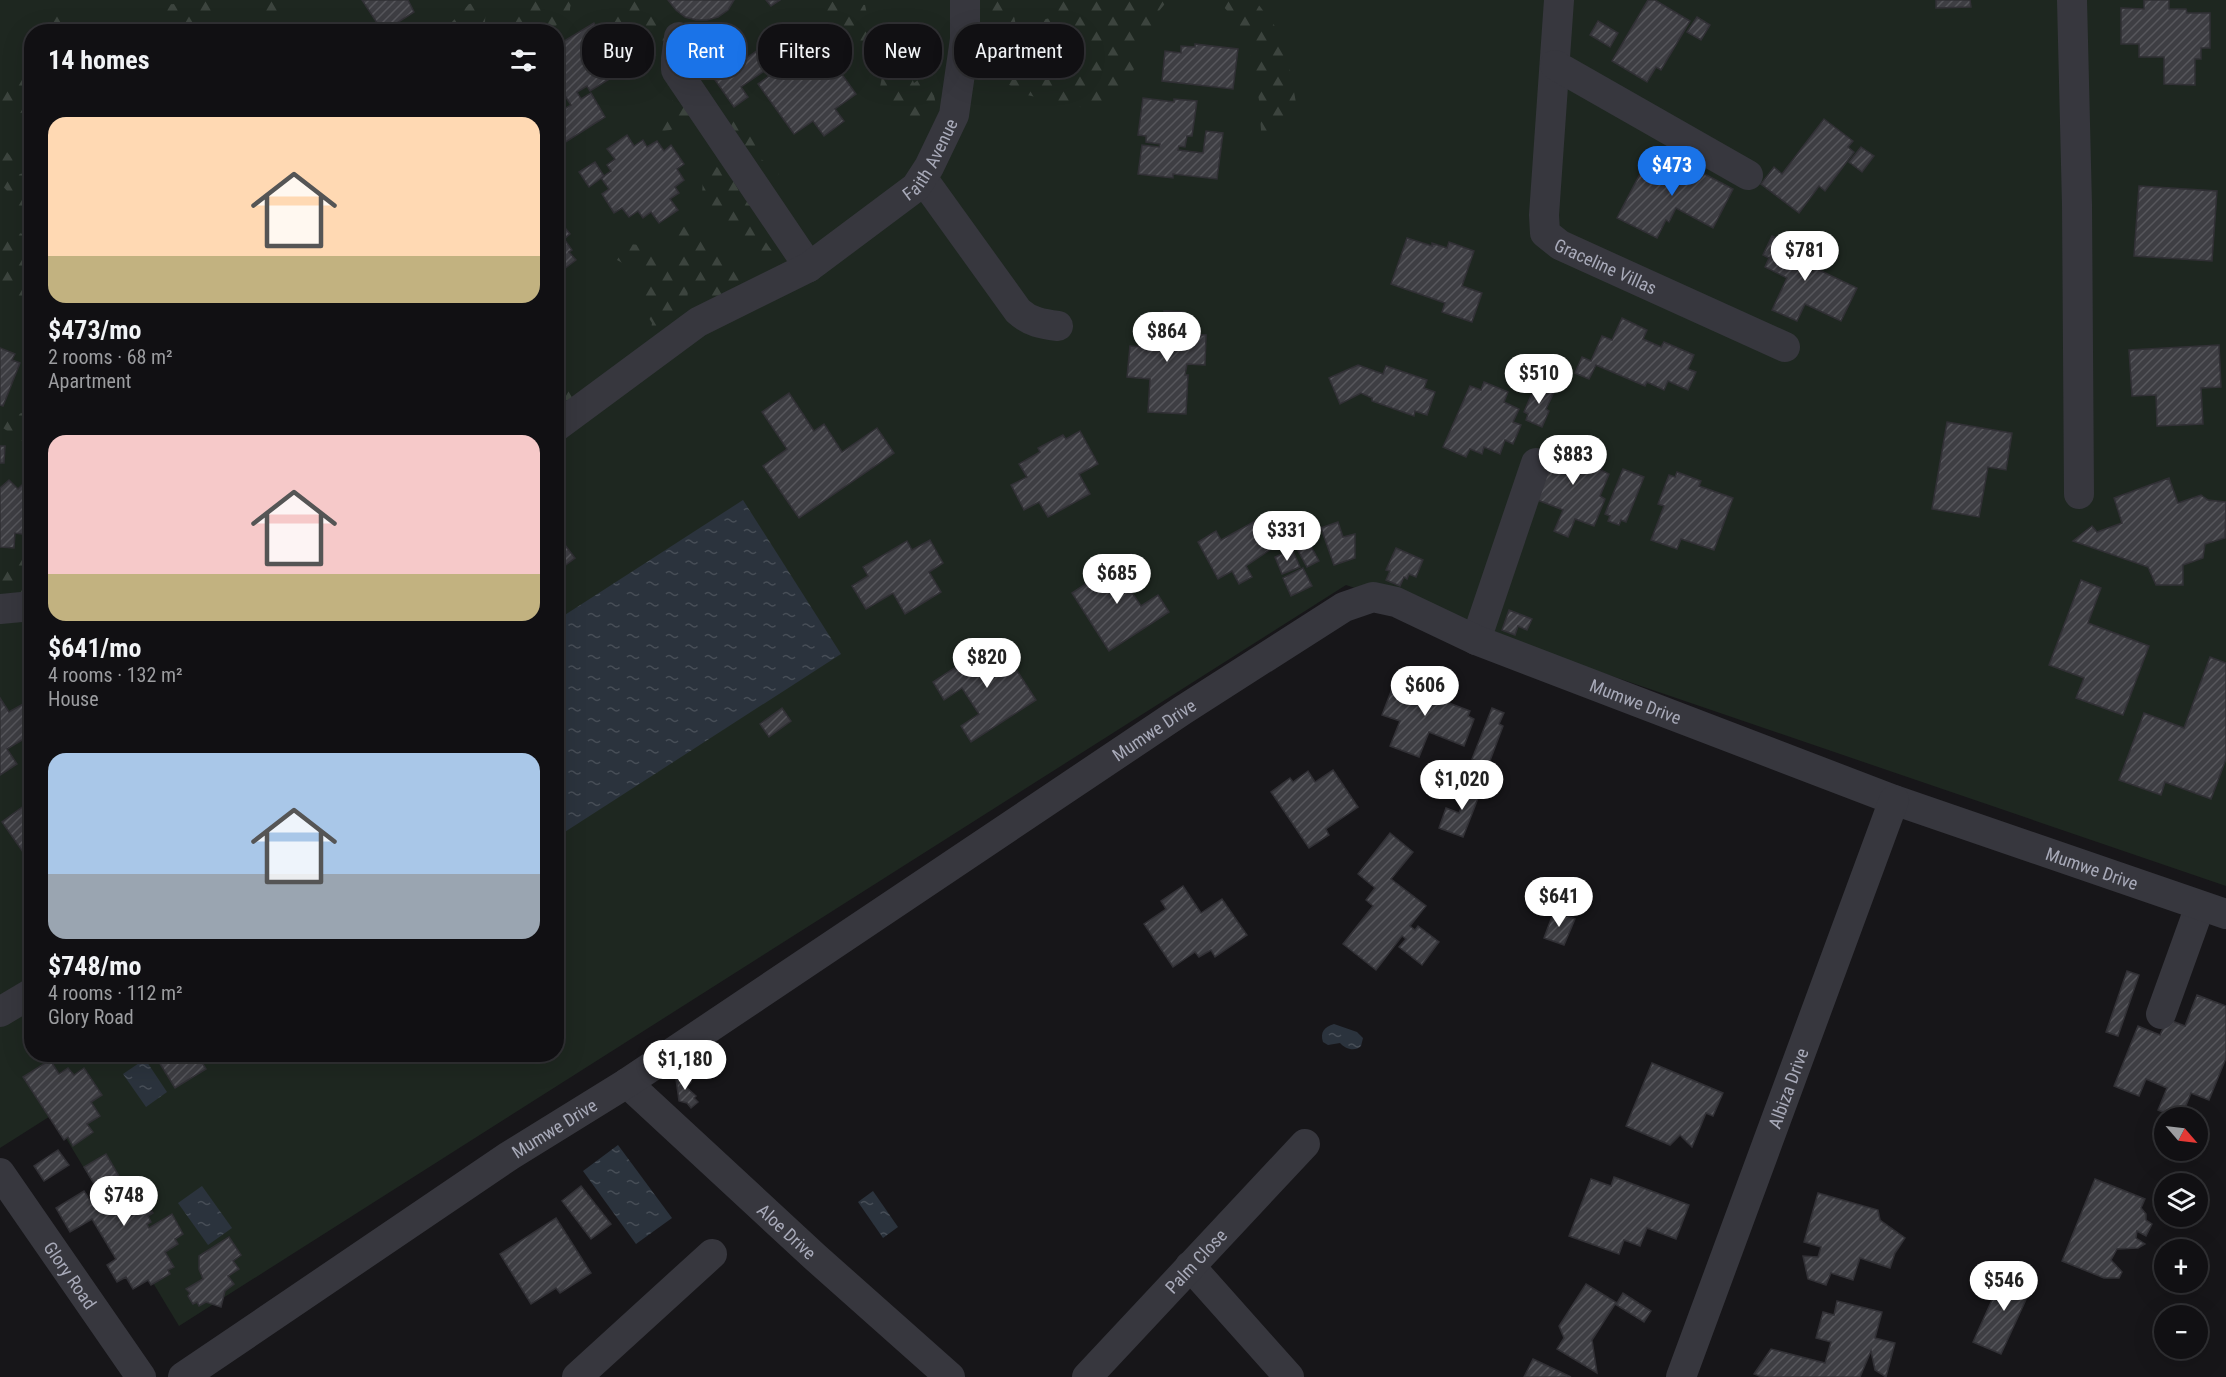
<!DOCTYPE html>
<html lang="en">
<head>
<meta charset="utf-8">
<style>
  body { margin:0; font-family:"Roboto Condensed",sans-serif; background:#1a191c; color:#f1f3f6; height:100vh; display:flex; flex-direction:column; font-size:22px; white-space:nowrap }
  * { box-sizing:border-box; margin:0 }
  p { font-size:20px; color:#9c9da0 }
  .icon { flex:none; width:33px; height:33px; fill:none; stroke:currentColor; stroke-width:2; stroke-linecap:round; stroke-linejoin:round }
  .map { position:relative; flex:1; overflow:hidden }
  .panel { position:absolute; left:24px; top:24px; width:540px; height:1038px; display:flex; flex-direction:column; background:#111013; border-radius:24px; box-shadow:0 6px 24px #0002,0 0 0 2px #303033 }
  .panel>* { flex:none }
  .guide { position:absolute; left:582px; top:24px; width:570px; height:54px; display:flex; gap:12px }
  .needle { width:39px; rotate:118deg }
  .fabs { position:absolute; left:2154px; top:1107px; display:grid; gap:12px }
  .fabs a { display:grid; place-items:center; width:54px; height:54px; border-radius:50%; background:#111013; box-shadow:0 6px 24px #0002,0 0 0 2px #303033; font-size:30px }
  .price { position:absolute; translate:-50% -51px; padding:0 14px; border-radius:21px; background:#fff; color:#222; font-size:20px; line-height:39px; filter:drop-shadow(0 2px 3px #0008) }
  .price::after { content:''; position:absolute; left:50%; top:36px; width:18px; height:14px; margin-left:-9px; background:inherit; clip-path:polygon(0 0,100% 0,50% 100%) }
  .price.active { background:#1a73e8; color:#fff }
  ul { padding:0; list-style:none }
  li { display:grid; align-content:center; gap:12px; height:318px; padding:0 24px }
  li span { display:grid; place-items:center; height:186px; border-radius:18px; color:#555 }
  li>.icon { margin-inline-start:auto }
  span .icon { width:108px; height:108px; fill:#fffc; stroke-width:1 }
  li b { font-size:26px }
  h2 { display:flex; justify-content:space-between; align-items:center; height:72px; padding:0 24px; font-size:26px }
  .tag { padding:0 21px; border-radius:24px; background:#111013; box-shadow:0 6px 24px #0002,0 0 0 2px #303033; font-size:21px; line-height:54px }
  .tag.active { background:#1a73e8; color:#fff }
  .map>svg:first-child { display:block }
</style>
</head>
<body>
<div class="map">
<svg width="2226" height="1377" viewBox="0 0 2226 1377">
  <defs>
    <pattern id="forest-firs" width="22" height="20" patternUnits="userSpaceOnUse" patternTransform="scale(1.5)"><rect width="22" height="20" fill="#1e2720"/><path d="M5 1l3.5 6h-7zM16 11l3.5 6h-7z" fill="#3c443e"/></pattern>
    <pattern id="water-ripples" width="26" height="14" patternUnits="userSpaceOnUse" patternTransform="scale(1.5)"><rect width="26" height="14" fill="#2b333d"/><path d="M2 4q2-2 4 0t4 0M15 11q2-2 4 0t4 0" fill="none" stroke="#474e57"/></pattern>
    <pattern id="building-hatch" width="6" height="6" patternUnits="userSpaceOnUse" patternTransform="scale(1.5)"><rect width="6" height="6" fill="#3e3e43"/><path d="M-1 1l2-2M0 6l6-6M5 7l2-2" fill="none" stroke="#57575c"/></pattern>
  </defs>
  <rect width="100%" height="100%" fill="#171619"/>
  <!-- green -->
  <path fill="#1e2720" fill-rule="evenodd" d="M0 0H2226V886L1346 585 179 1326 52 1115 0 1148ZM32 32H556V1054H32Z"/>
  <!-- forest -->
  <g fill="url(#forest-firs)">
    <polygon points="198,0 235,0 187,31 171,31 156,5 175,4 186,17 198,8"/>
    <polygon points="241,0 277,0 281,14 265,20 251,2"/>
    <polygon points="523,0 572,0 570,8 570,25 557,24 554,31 454,31 451,23 469,4 486,1 485,22 501,24 505,13"/>
    <path d="M615 0H651L657 23 665 33 668 48 694 68 706 87 724 104 727 113H742L747 131 765 143 761 159 779 173C769 190 757 216 763 236 765 243 772 250 776 256L766 264 752 257 746 242 726 233V223L711 220 702 196 703 177 712 165 735 175 697 111C680 128 672 133 648 131L662 108 676 98V87L661 65 639 51 621 26 613 25 612 7Z"/>
    <path d="M817 0 865 5C872 35 871 59 906 65L914 83 929 72 937 109 925 130 902 122 882 105 880 87 882 77 849 39 831 31 815 12Z"/>
    <polygon points="987,0 1011,0 1016,26 1050,18 1053,0 1168,0 1159,11 1133,71 1098,111 1027,95 983,70"/>
    <polygon points="1218,0 1255,0 1284,38 1297,108 1262,145 1259,100 1246,33"/>
    <polygon points="54,13 80,31 40,31"/>
    <polygon points="31,43 31,112 5,114 0,135 0,103 17,63"/>
    <polygon points="0,144 13,159 10,176 30,172 31,180 31,312 0,281 0,240 7,230 31,236 16,201 0,183"/>
    <polygon points="693,226 719,240 728,261 740,272 738,292 712,306 688,285 687,311 697,339 649,346 652,323 640,304 643,274 617,260 628,244 654,246 667,258 673,252 676,227"/>
    <polygon points="556,366 565,368 573,399 557,408"/>
    <polygon points="31,411 32,411 31,470 19,465 31,447 0,426 18,414"/>
    <polygon points="26,550 31,552 31,594 0,602 0,555"/>
  </g>
  <!-- water -->
  <g fill="url(#water-ripples)">
    <polygon points="743,500 841,654 557,837 557,620"/>
    <path d="M1334 1024 1357 1032 1363 1038 1361 1046C1355 1052 1345 1049 1340 1043L1328 1045 1323 1042C1320 1032 1324 1027 1334 1024Z"/>
    <polygon points="145,1059 167,1092 146,1107 123,1074"/>
    <polygon points="618,1145 672,1218 636,1244 583,1171"/>
    <polygon points="202,1186 232,1228 208,1245 178,1203"/>
    <polygon points="873,1191 898,1227 883,1238 858,1202"/>
  </g>
  <!-- building -->
  <g fill="url(#building-hatch)" stroke="#313035" stroke-width="1.5">
    <polygon points="362,0 408,0 414,12 383,32"/>
    <polygon points="668,0 734,0 728,10 718,17 707,20 696,20 685,17 676,10"/>
    <polygon points="766,0 780,0 771,6"/>
    <polygon points="1648,0 1655,0 1690,21 1661,70 1656,67 1647,82 1612,61"/>
    <polygon points="1936,0 1970,0 1971,7 1936,8"/>
    <polygon points="2144,0 2169,0 2169,9 2186,9 2187,13 2210,13 2210,48 2201,48 2201,59 2195,59 2195,85 2164,84 2164,57 2139,57 2139,44 2121,44 2121,8 2144,9"/>
    <polygon points="1697,17 1710,25 1701,40 1687,32"/>
    <polygon points="1598,21 1618,33 1610,47 1590,35"/>
    <polygon points="594,23 600,34 607,29 622,53 613,59 617,65 607,71 611,78 590,91 587,86 577,92 581,99 591,93 605,117 564,143 556,130 556,114 571,105 556,82 556,46"/>
    <polygon points="818,41 856,94 835,109 844,121 824,136 813,121 794,134 758,84"/>
    <polygon points="1195,44 1238,49 1233,89 1162,81 1165,51 1181,53 1181,46 1195,47"/>
    <polygon points="758,50 770,67 741,87 748,97 734,107 715,80"/>
    <polygon points="1143,98 1174,102 1174,99 1197,101 1192,136 1187,136 1185,147 1179,146 1178,150 1203,153 1206,131 1223,133 1217,179 1173,174 1173,178 1138,174 1142,145 1159,147 1160,144 1146,142 1146,136 1138,135"/>
    <polygon points="1824,119 1853,141 1848,147 1854,152 1825,191 1819,186 1799,213 1761,184 1774,167 1782,174"/>
    <polygon points="627,135 634,146 643,140 647,147 657,141 664,151 671,145 684,164 677,169 684,180 675,187 679,193 670,199 678,210 659,223 651,212 643,218 638,211 629,217 622,208 614,213 602,194 609,189 601,178 611,171 607,165 615,159 607,149"/>
    <polygon points="1861,147 1874,156 1862,172 1849,162"/>
    <polygon points="1652,151 1671,160 1666,169 1693,182 1699,171 1733,189 1713,228 1676,208 1669,222 1666,220 1657,238 1617,218"/>
    <polygon points="595,162 604,176 589,187 579,172"/>
    <polygon points="2139,186 2217,191 2212,261 2134,256"/>
    <polygon points="556,217 570,234 564,239 572,250 569,252 576,260 556,275"/>
    <polygon points="1780,235 1812,251 1804,268 1813,272 1815,268 1857,288 1841,321 1805,304 1797,321 1772,310 1787,278 1765,267 1769,258 1763,255 1772,236 1779,239"/>
    <polygon points="1407,238 1432,246 1432,243 1447,248 1449,242 1474,251 1462,286 1482,293 1472,322 1442,312 1445,303 1391,284"/>
    <polygon points="1164,311 1183,312 1183,319 1186,319 1185,334 1206,335 1205,365 1187,364 1185,375 1188,375 1186,414 1148,412 1150,379 1127,377 1130,346 1145,347 1146,329 1160,329 1161,318 1164,318"/>
    <polygon points="1622,318 1647,330 1643,339 1661,347 1664,342 1694,355 1688,369 1696,372 1688,390 1668,381 1664,390 1647,382 1645,386 1596,365 1589,379 1575,373 1582,357 1591,361 1602,336 1612,340"/>
    <polygon points="2219,345 2221,387 2201,388 2203,424 2157,426 2156,395 2132,396 2129,350"/>
    <polygon points="0,348 15,354 12,360 20,363 3,406 0,405"/>
    <polygon points="1358,365 1383,374 1386,366 1427,380 1424,388 1435,392 1427,415 1415,411 1414,416 1372,401 1372,398 1361,393 1340,404 1329,378"/>
    <polygon points="1484,382 1508,392 1504,402 1519,409 1513,422 1521,425 1513,444 1505,440 1500,454 1484,447 1482,454 1470,449 1466,457 1443,447 1470,386 1481,390"/>
    <polygon points="1536,384 1554,392 1546,409 1549,411 1542,427 1526,420 1528,414 1524,412"/>
    <polygon points="789,393 814,431 824,424 842,452 877,428 894,453 799,518 763,466 787,449 762,412"/>
    <polygon points="1947,422 2012,433 2006,470 1988,467 1979,517 1932,509"/>
    <polygon points="1080,431 1098,464 1079,474 1090,494 1048,517 1039,502 1024,510 1011,485 1027,477 1019,464 1040,452 1038,448 1063,435 1066,439"/>
    <polygon points="1558,439 1587,450 1584,458 1603,465 1601,470 1609,474 1600,496 1605,499 1594,526 1575,519 1568,537 1554,531 1563,510 1535,499"/>
    <polygon points="0,446 5,446 4,463 0,463"/>
    <polygon points="1623,469 1644,477 1626,522 1621,520 1619,525 1608,521 1610,516 1605,514"/>
    <polygon points="1677,472 1701,481 1699,486 1733,498 1714,550 1681,539 1677,549 1651,540 1664,506 1658,504 1669,475 1675,477"/>
    <polygon points="2169,478 2178,503 2201,495 2208,500 2226,502 2225,538 2205,544 2203,558 2183,565 2183,585 2156,585 2148,567 2073,541 2092,526 2097,532 2122,523 2114,498"/>
    <polygon points="9,480 18,489 25,482 32,489 25,497 32,504 32,518 29,520 28,535 15,533 14,548 0,547 0,488"/>
    <polygon points="1257,520 1262,530 1265,528 1274,547 1246,566 1252,577 1239,584 1232,571 1218,579 1198,542 1216,531 1221,540"/>
    <polygon points="1338,522 1343,537 1355,534 1355,558 1334,565 1321,528"/>
    <polygon points="930,540 943,563 929,572 941,592 905,614 893,593 866,609 852,586 868,576 863,567 907,541 912,550"/>
    <polygon points="1308,541 1319,561 1307,567 1296,547"/>
    <polygon points="565,545 575,558 556,572 556,551"/>
    <polygon points="1396,548 1423,560 1416,577 1409,574 1407,579 1404,577 1400,586 1386,580 1390,571 1386,570"/>
    <polygon points="1292,549 1300,567 1282,574 1275,557"/>
    <polygon points="1131,554 1142,569 1124,581 1141,606 1158,595 1169,612 1109,651 1072,593"/>
    <polygon points="1303,568 1312,586 1291,596 1283,578"/>
    <polygon points="2081,580 2101,588 2088,623 2149,646 2123,715 2076,698 2084,678 2049,665"/>
    <polygon points="1509,610 1532,619 1527,630 1518,626 1515,635 1502,630"/>
    <polygon points="997,640 1036,700 971,742 961,726 979,714 962,688 944,700 933,682"/>
    <polygon points="2210,657 2226,663 2226,759 2211,799 2165,782 2161,795 2119,780 2144,713 2184,728"/>
    <polygon points="1416,680 1445,690 1441,700 1470,711 1468,716 1474,719 1464,746 1429,732 1419,757 1390,746 1400,721 1382,715 1395,681 1412,688"/>
    <polygon points="0,698 9,712 32,699 32,734 7,749 17,764 0,775"/>
    <polygon points="782,708 791,721 769,737 760,724"/>
    <polygon points="1492,708 1504,713 1499,724 1503,726 1488,766 1472,759"/>
    <polygon points="1333,770 1358,807 1326,829 1329,835 1309,848 1271,792 1290,778 1293,782 1308,771 1315,782"/>
    <polygon points="1463,781 1482,788 1463,837 1439,828 1446,808 1459,813 1465,798 1458,795"/>
    <polygon points="32,800 32,845 23,852 2,822"/>
    <polygon points="1390,833 1413,852 1391,879 1426,906 1410,926 1415,930 1418,926 1439,942 1422,965 1399,947 1406,939 1402,936 1376,970 1343,944 1373,906 1366,900 1375,888 1358,874"/>
    <polygon points="1183,886 1201,913 1222,899 1247,935 1215,957 1211,950 1199,957 1195,952 1173,967 1144,924 1166,909 1161,901"/>
    <polygon points="1554,911 1575,919 1564,945 1544,938"/>
    <polygon points="2127,971 2139,975 2118,1036 2106,1032"/>
    <polygon points="2197,995 2226,1006 2226,1058 2209,1100 2191,1093 2181,1118 2178,1118 2158,1110 2167,1088 2146,1079 2139,1096 2114,1086 2138,1026 2160,1035 2167,1019 2185,1026"/>
    <polygon points="171,1054 197,1054 206,1069 175,1088 159,1062"/>
    <polygon points="50,1060 59,1074 68,1068 74,1075 84,1068 102,1095 91,1102 100,1116 87,1124 93,1132 73,1146 68,1137 64,1140 23,1077"/>
    <polygon points="1652,1063 1723,1093 1713,1116 1706,1113 1692,1147 1680,1135 1670,1145 1626,1126"/>
    <polygon points="682,1073 691,1082 686,1087 696,1096 694,1098 698,1102 691,1108 687,1103 679,1101 676,1079"/>
    <polygon points="58,1150 69,1165 44,1181 34,1166"/>
    <polygon points="106,1154 134,1202 144,1199 153,1213 148,1216 151,1222 147,1224 149,1228 172,1214 183,1234 175,1239 178,1244 165,1252 174,1267 168,1270 170,1274 151,1285 148,1280 133,1289 126,1277 117,1282 107,1265 116,1259 92,1219 70,1232 56,1208 84,1191 92,1203 102,1197 84,1167"/>
    <polygon points="1614,1177 1689,1205 1676,1239 1647,1228 1640,1246 1624,1240 1619,1254 1569,1236 1591,1179 1611,1186"/>
    <polygon points="2095,1179 2145,1199 2141,1208 2146,1214 2146,1220 2152,1224 2146,1236 2137,1231 2136,1238 2145,1244 2138,1248 2117,1249 2111,1260 2122,1272 2119,1278 2104,1278 2062,1261"/>
    <polygon points="581,1186 611,1224 591,1239 562,1201"/>
    <polygon points="1818,1193 1878,1210 1880,1220 1905,1238 1895,1253 1890,1268 1860,1258 1853,1280 1831,1273 1826,1285 1808,1279 1803,1256 1818,1257 1821,1247 1804,1242"/>
    <polygon points="556,1218 591,1273 560,1293 556,1288 531,1304 500,1254"/>
    <polygon points="229,1237 241,1255 233,1261 239,1269 228,1276 234,1284 225,1291 221,1307 206,1302 199,1306 197,1302 193,1304 188,1296 190,1293 186,1289 203,1279 199,1269 199,1256"/>
    <polygon points="2006,1269 2034,1282 2001,1354 1973,1342"/>
    <polygon points="1586,1284 1617,1303 1623,1293 1651,1311 1644,1322 1615,1304 1592,1340 1597,1373 1557,1349 1564,1338 1559,1326"/>
    <polygon points="1837,1301 1882,1312 1875,1338 1895,1343 1886,1377 1875,1370 1871,1351 1860,1377 1762,1377 1754,1374 1771,1349 1825,1363 1831,1342 1816,1338 1823,1312 1834,1315"/>
    <polygon points="1533,1359 1571,1377 1524,1377"/>
  </g>
  <g fill="none" stroke-linecap="round" stroke-linejoin="round">
    <!-- minor -->
    <g stroke="#37373e" stroke-width="30">
      <path id="s1" d="M1559 0 1544 215 1545 233 1560 245 1785 347"/>
      <polyline points="2072,0 2077,205 2079,494"/>
      <polyline points="679,37 676,59 676,70 809,267"/>
      <polyline points="1555,65 1748,175"/>
      <path d="M923 179 1018 311C1030 322 1042 324 1058 326"/>
      <path id="s2" d="M556 427 698 322 809 267 916 187 929 167 954 115 965 39V0"/>
      <polyline points="0,609 32,606"/>
      <polyline points="1476,640 1536,463"/>
      <polyline points="0,1012 32,993"/>
      <polyline points="2161,1014 2200,906"/>
      <path id="s3" d="M627 1083 815 1257 950 1377"/>
      <path id="s4" d="M0 1173 141 1377"/>
      <polyline points="1190,1266 1289,1377"/>
      <path id="s5" d="M183 1377 509 1156 627 1083 1183 710 1344 607 1373 597 1396 602 1476 640 1894 800 2226 914"/>
      <polyline points="577,1377 712,1254"/>
      <path id="s6" d="M1087 1377 1305 1144"/>
      <path id="s7" d="M1681 1377 1894 800"/>
    </g>
  </g>
  <g text-anchor="middle" dominant-baseline="central" stroke-width="4.5" stroke-linejoin="round" paint-order="stroke">
    <!-- street labels -->
    <g font-size="18" fill="#a8aab9" stroke="#121114">
      <text stroke="none"><textPath href="#s2" startOffset="465">Faith Avenue</textPath></text>
      <text stroke="none"><textPath href="#s1" startOffset="303">Graceline Villas</textPath></text>
      <text stroke="none"><textPath href="#s5" startOffset="1707">Mumwe Drive</textPath></text>
      <text stroke="none"><textPath href="#s5" startOffset="1167">Mumwe Drive</textPath></text>
      <text stroke="none"><textPath href="#s5" startOffset="2193">Mumwe Drive</textPath></text>
      <text stroke="none"><textPath href="#s7" startOffset="308">Albiza Drive</textPath></text>
      <text stroke="none"><textPath href="#s5" startOffset="447">Mumwe Drive</textPath></text>
      <text stroke="none"><textPath href="#s3" startOffset="218">Aloe Drive</textPath></text>
      <text stroke="none"><textPath href="#s6" startOffset="159">Palm Close</textPath></text>
      <text stroke="none"><textPath href="#s4" startOffset="124">Glory Road</textPath></text>
    </g>
  </g>
</svg>
<div class="fabs">
<a><svg class="needle" viewBox="-14 -14 28 28"><path d="M0-13l5 13h-10z" fill="#e53935"/><path d="M0 13l5-13h-10z" fill="#9c9da0"/></svg></a>
<a><svg class="icon" aria-label="layers" viewBox="0 0 24 24"><path d="M12 4l9 5-9 5-9-5zM3 14l9 5 9-5"/></svg></a>
<a>+</a>
<a>−</a>
</div>
<b class="price active" style="left:1672px;top:197px">$473</b>
<b class="price" style="left:1805px;top:282px">$781</b>
<b class="price" style="left:1167px;top:363px">$864</b>
<b class="price" style="left:1539px;top:405px">$510</b>
<b class="price" style="left:1573px;top:486px">$883</b>
<b class="price" style="left:1287px;top:562px">$331</b>
<b class="price" style="left:1117px;top:605px">$685</b>
<b class="price" style="left:987px;top:689px">$820</b>
<b class="price" style="left:1425px;top:717px">$606</b>
<b class="price" style="left:1462px;top:811px">$1,020</b>
<b class="price" style="left:1559px;top:928px">$641</b>
<b class="price" style="left:685px;top:1091px">$1,180</b>
<b class="price" style="left:124px;top:1227px">$748</b>
<b class="price" style="left:2004px;top:1312px">$546</b>
<div class="guide">
<a class="tag">Buy</a>
<a class="tag active">Rent</a>
<a class="tag">Filters</a>
<a class="tag">New</a>
<a class="tag">Apartment</a>
</div>
<section class="panel">
<h2>14 homes<svg class="icon" aria-label="filters" viewBox="0 0 24 24"><path d="M4 7h16M4 17h16"/><circle cx="9" cy="7" r="2"/><circle cx="15" cy="17" r="2"/></svg></h2>
<ul>
<li><span style="background:linear-gradient(#ffd9b3 75%,#c2b280 0)"><svg class="icon" aria-label="home" viewBox="0 0 24 24"><path d="M3 11l9-7 9 7M6 9v11h12V9"/></svg></span><div><b>$473/mo</b><p>2 rooms · 68 m²</p><p>Apartment</p></div></li>
<li><span style="background:linear-gradient(#f6c9c9 75%,#c2b280 0)"><svg class="icon" aria-label="home" viewBox="0 0 24 24"><path d="M3 11l9-7 9 7M6 9v11h12V9"/></svg></span><div><b>$641/mo</b><p>4 rooms · 132 m²</p><p>House</p></div></li>
<li><span style="background:linear-gradient(#a9c7e8 65%,#9aa5b1 0)"><svg class="icon" aria-label="home" viewBox="0 0 24 24"><path d="M3 11l9-7 9 7M6 9v11h12V9"/></svg></span><div><b>$748/mo</b><p>4 rooms · 112 m²</p><p>Glory Road</p></div></li>
</ul>
</section>
</div>
</body>
</html>
